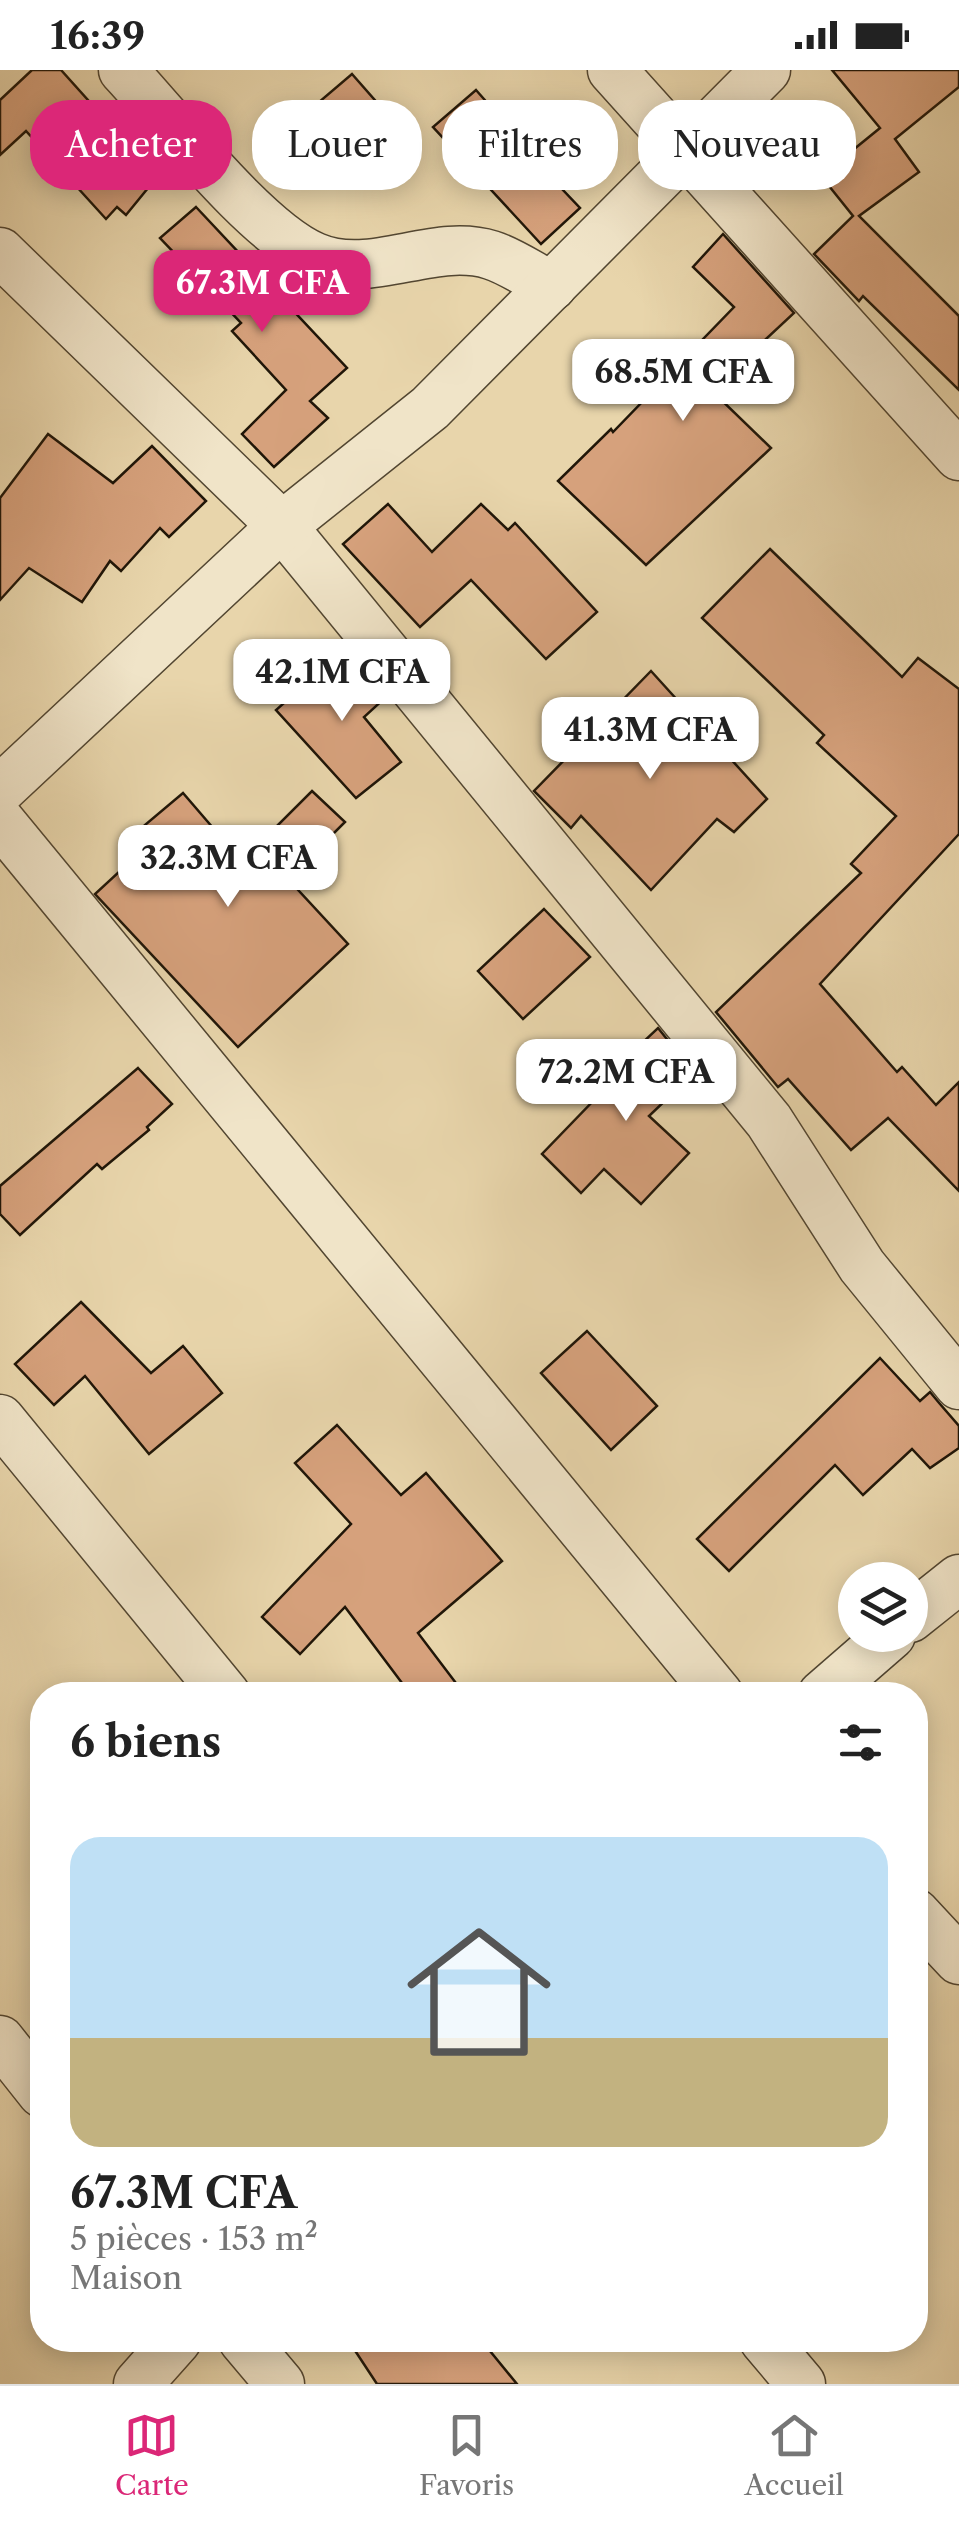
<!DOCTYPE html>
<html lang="fr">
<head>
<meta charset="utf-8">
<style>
  body { margin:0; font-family:"Libre Caslon Text",serif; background:#f2f2f2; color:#222; height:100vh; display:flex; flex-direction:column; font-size:38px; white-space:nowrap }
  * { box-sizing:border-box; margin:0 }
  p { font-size:32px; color:#767676 }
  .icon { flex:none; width:55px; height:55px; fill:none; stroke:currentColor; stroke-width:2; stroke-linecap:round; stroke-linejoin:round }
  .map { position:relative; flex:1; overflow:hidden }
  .drawer { position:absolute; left:30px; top:1612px; width:898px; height:670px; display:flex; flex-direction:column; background:#fff; border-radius:40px; box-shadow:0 5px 25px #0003 }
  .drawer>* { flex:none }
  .guide { position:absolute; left:30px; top:30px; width:900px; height:90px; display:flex; gap:20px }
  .buttons { position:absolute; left:838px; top:1492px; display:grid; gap:20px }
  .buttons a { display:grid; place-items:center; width:90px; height:90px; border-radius:50%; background:#fff; box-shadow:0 5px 25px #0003; font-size:50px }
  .price { position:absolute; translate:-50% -85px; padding:0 22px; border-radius:20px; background:#fff; color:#222; font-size:32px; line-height:65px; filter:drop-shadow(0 2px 5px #0008) }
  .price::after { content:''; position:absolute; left:50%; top:60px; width:30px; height:22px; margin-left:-15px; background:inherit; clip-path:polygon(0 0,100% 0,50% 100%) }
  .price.selected { background:#db2777; color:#fff }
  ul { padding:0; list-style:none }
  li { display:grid; align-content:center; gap:20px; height:530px; padding:0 40px }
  li span { display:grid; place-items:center; height:310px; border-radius:30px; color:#555 }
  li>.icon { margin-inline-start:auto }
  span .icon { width:180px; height:180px; fill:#fffc; stroke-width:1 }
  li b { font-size:42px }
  h2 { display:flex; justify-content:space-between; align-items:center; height:120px; padding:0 40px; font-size:42px }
  .chip { padding:0 35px; border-radius:40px; background:#fff; box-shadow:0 5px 25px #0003; font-size:35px; line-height:90px }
  .chip.selected { background:#db2777; color:#fff }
  .status { display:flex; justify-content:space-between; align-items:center; height:70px; padding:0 50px; background:#fff; direction:ltr }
  .status svg { height:28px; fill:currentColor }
  .dock { display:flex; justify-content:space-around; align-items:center; height:140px; border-top:2px solid #e0e0e0; background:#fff; font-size:28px; color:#767676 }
  .dock a { display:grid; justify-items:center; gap:5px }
  .dock .selected { color:#db2777 }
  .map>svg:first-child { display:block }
</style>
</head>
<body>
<div class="status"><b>16:39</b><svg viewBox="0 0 49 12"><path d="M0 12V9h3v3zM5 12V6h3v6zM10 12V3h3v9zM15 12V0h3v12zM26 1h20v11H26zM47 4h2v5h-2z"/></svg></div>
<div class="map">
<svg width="959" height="2314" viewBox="0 0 959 2314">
  <rect width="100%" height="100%" fill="#e8d5ab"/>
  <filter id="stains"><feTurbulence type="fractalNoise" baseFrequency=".002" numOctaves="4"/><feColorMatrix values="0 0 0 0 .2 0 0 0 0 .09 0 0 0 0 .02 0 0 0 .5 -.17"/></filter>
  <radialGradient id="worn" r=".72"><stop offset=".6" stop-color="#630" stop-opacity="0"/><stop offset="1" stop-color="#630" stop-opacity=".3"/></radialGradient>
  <!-- building -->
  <g fill="#d6a17c" stroke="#201608" stroke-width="2.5">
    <polygon points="32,0 61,0 157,107 126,145 117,137 106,149 26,61 0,85 0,30"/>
    <polygon points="832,0 959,0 959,17 895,69 919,102 859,146 959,246 959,320 863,226 859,231 814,184 853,146 821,106 880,58"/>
    <polygon points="352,4 387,44 348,78 312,38"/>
    <polygon points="476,20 505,53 502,56 580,138 541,174 433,57"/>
    <polygon points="196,137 347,298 310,331 328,348 274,397 242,364 286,320 232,261 241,253 160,168"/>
    <polygon points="723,164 794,243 711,320 771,378 646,495 558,411 611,359 613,362 734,237 693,197"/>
    <polygon points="48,364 113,413 152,376 206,431 169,467 160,458 121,501 110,491 82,532 29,498 0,530 0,428"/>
    <polygon points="388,434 432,482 481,434 508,460 515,453 597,542 546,589 471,510 420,557 343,474"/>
    <polygon points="770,479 902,607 918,588 959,619 959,764 820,914 897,1002 902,997 936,1035 959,1012 959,1121 888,1048 851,1080 788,1009 778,1017 716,942 861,803 851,794 896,746 817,673 824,665 702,548"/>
    <polygon points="344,580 386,627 364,647 401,692 356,728 276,640"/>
    <polygon points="651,601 767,729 734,762 717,749 651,820 581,746 571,758 534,721"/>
    <polygon points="312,721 345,752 288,809 348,874 238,977 95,824 145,778 133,765 183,723 226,773 242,759 258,775"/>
    <polygon points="544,839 590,887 523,949 478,901"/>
    <polygon points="658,958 694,1003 649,1046 689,1083 641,1134 604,1099 581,1123 542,1084 595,1029 589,1023"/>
    <polygon points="138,998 172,1034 147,1057 149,1060 102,1099 97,1094 20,1165 0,1144 0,1116"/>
    <polygon points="81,1232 151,1303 183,1276 222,1323 149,1384 85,1306 54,1335 15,1294"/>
    <polygon points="587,1261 657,1336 611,1380 541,1303"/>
    <polygon points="880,1288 920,1331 930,1322 940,1334 959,1356 959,1378 930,1398 912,1379 863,1425 835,1395 729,1501 697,1469"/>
    <polygon points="337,1355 401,1425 426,1403 502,1491 418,1563 465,1625 411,1625 345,1537 300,1584 262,1547 351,1454 295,1393"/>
    <polygon points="348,2270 481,2270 517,2314 377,2314"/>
  </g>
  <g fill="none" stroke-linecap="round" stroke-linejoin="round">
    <defs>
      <g id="street">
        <path d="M123 0C169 49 257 163 315 187 371 211 434 167 491 185 511 191 533 207 552 216"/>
        <polyline points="612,0 959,386"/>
        <polyline points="0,182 282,456 769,1051 862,1196 959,1315"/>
        <polyline points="0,720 282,456 430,338 766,0"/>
        <polyline points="0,751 719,1625"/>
        <polyline points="0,1349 226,1625"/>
        <polyline points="910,1548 959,1509"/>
        <polyline points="822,1625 891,1565"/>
        <polyline points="915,1843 959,1890"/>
        <polyline points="0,1970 42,2023"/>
        <polyline points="243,2270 280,2314"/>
        <polyline points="764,2270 801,2314"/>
        <polyline points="138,2314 177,2270"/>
      </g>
    </defs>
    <!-- street casing -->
    <use href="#street" stroke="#524631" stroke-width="51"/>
    <!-- street -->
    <use href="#street" stroke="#f0e4c8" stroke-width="48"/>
  </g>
  <rect width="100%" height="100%" filter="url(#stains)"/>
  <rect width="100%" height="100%" fill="url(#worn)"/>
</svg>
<div class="buttons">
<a><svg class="icon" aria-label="layers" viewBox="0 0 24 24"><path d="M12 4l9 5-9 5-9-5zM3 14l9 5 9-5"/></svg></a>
</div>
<b class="price selected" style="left:262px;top:265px">67.3M CFA</b>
<b class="price" style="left:683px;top:354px">68.5M CFA</b>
<b class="price" style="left:342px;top:654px">42.1M CFA</b>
<b class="price" style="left:650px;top:712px">41.3M CFA</b>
<b class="price" style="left:228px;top:840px">32.3M CFA</b>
<b class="price" style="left:626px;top:1054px">72.2M CFA</b>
<div class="guide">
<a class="chip selected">Acheter</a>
<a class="chip">Louer</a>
<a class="chip">Filtres</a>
<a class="chip">Nouveau</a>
</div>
<section class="drawer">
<h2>6 biens<svg class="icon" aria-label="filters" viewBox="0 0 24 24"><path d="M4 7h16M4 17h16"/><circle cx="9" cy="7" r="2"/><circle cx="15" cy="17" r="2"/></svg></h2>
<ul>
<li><span style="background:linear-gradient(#bfe0f5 65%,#c2b280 0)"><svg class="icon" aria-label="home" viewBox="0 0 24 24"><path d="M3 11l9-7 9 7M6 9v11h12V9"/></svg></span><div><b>67.3M CFA</b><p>5 pièces · 153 m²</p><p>Maison</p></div></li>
</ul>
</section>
</div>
<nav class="dock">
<a class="selected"><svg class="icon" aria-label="map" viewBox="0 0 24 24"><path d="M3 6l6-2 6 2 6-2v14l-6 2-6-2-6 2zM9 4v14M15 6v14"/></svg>Carte</a>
<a><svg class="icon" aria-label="saved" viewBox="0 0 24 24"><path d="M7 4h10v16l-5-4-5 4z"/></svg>Favoris</a>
<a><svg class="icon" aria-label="home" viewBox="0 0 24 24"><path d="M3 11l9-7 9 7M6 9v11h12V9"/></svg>Accueil</a>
</nav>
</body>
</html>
